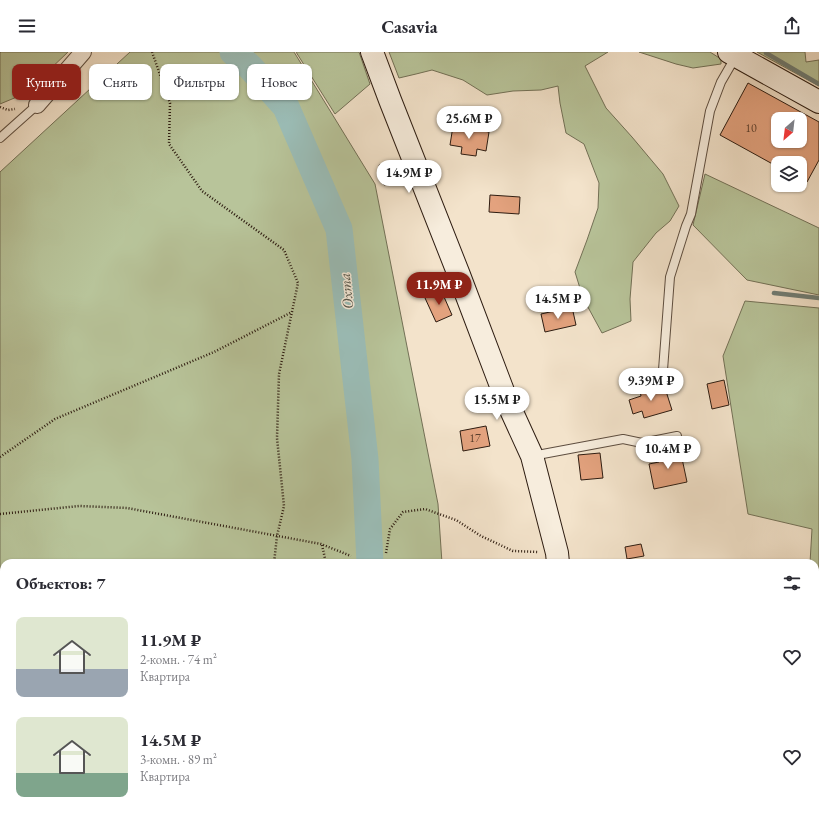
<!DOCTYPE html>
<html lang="ru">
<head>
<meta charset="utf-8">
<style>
  body { margin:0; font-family:"EB Garamond",serif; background:#f7f7f7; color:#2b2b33; height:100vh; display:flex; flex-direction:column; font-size:15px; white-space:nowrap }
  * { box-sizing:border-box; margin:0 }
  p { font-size:13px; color:#7c7c81 }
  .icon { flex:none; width:22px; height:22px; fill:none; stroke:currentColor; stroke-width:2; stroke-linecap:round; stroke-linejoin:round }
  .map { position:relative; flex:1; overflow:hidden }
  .drawer { position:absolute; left:0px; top:507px; width:819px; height:256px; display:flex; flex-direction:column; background:#fff; border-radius:12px 12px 0 0; box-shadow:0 1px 3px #0004 }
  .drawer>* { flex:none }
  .banner { position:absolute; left:12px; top:12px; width:400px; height:36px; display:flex; gap:8px }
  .needle { width:26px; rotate:208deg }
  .fabs { position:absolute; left:771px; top:60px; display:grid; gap:8px }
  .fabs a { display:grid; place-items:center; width:36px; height:36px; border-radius:8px; background:#fff; box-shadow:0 1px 3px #0004; font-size:20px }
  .price { position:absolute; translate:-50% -34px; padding:0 9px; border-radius:14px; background:#fff; color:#222; font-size:13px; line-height:26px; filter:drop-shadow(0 1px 2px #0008) }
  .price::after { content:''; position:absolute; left:50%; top:24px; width:12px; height:9px; margin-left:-6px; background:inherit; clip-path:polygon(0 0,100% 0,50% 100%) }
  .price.selected { background:#8f2418; color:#fff }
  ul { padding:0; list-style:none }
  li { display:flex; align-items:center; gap:12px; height:100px; padding:0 16px }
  li span { display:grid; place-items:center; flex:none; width:112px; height:80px; border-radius:8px; color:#555 }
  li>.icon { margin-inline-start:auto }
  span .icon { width:48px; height:48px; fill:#fffc; stroke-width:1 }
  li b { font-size:17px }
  h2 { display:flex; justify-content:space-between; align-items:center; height:48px; padding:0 16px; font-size:17px }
  .pill { padding:0 14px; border-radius:8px; background:#fff; box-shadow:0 1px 3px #0004; font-size:14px; line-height:36px }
  .pill.selected { background:#8f2418; color:#fff }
  header { display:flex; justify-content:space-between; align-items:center; height:52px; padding:0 16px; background:#fff; font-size:18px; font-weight:700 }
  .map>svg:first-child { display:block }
</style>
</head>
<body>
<header><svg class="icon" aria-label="menu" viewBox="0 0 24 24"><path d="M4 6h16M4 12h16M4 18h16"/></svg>Casavia<svg class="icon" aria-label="share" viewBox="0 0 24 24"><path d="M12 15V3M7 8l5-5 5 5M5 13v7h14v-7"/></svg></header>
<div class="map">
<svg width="819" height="763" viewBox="0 0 819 763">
  <rect width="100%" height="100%" fill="#f3e3cb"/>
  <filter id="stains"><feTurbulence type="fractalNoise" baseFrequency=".005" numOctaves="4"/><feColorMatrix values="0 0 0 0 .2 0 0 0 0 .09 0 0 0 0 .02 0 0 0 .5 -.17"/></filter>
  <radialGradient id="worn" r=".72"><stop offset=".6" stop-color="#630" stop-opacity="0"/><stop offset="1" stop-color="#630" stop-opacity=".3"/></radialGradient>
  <!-- green -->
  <g fill="#b8c49a" stroke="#727056">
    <polygon points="1,0 68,0 24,42 0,52 0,1"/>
    <polygon points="130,0 294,0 375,132 438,452 442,511 4,511 4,759 95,759 89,763 0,763 0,120"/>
    <polygon points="296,0 359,0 370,32 335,62"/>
    <polygon points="389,0 608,0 585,14 606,56 632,85 663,122 679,154 670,169 656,181 633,210 630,247 631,269 602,281 583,246 575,220 587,188 598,156 599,131 584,92 566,81 560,51 558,34 541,38 513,39 487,43 463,28 432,18 416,22 399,26"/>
    <polygon points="639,0 710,0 721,7 721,12 693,16 676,12"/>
    <polygon points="757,0 805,0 806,10 819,8 819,34"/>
    <polygon points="705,122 819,176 819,243 747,228 693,173"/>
    <polygon points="745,249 819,256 819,659 815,660 815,511 810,511 812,477 748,462 723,304"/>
    <polygon points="379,759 556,759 556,763 380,763"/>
  </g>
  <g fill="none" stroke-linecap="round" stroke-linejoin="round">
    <!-- stream -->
    <g stroke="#6f7d75" stroke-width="4.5">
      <polyline points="766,1 819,32"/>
      <polyline points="774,241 819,246"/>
    </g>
    <!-- river -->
    <g stroke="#9bbeb8" stroke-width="27">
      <polyline points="233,0 250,15 286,55 339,177 365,407 370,511"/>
      <polyline points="416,759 418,763"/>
    </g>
  </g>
  <!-- building -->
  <g fill="#e3a27e" stroke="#2d1c11" fill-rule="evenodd">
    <path d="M748 31 819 70V108L807 130 800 127V111H778V115L720 83ZM778 67H800V89H778Z"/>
    <polygon points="453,74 489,80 486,99 477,97 476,104 461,102 462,95 450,93"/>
    <polygon points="391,110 396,130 384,133 379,113"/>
    <polygon points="490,143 520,145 519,162 489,160"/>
    <polygon points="441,238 452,263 436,270 425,246"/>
    <polygon points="572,255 576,273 545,280 541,262"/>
    <polygon points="724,328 729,353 712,357 707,332"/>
    <polygon points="658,334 659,338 665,336 672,358 644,366 642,359 633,362 629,348 641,344 640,339"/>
    <polygon points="486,374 490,394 463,399 460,379"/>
    <polygon points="680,397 687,430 654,437 649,412 659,410 657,402"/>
    <polygon points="600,401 603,426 581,428 578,403"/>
    <polygon points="641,492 644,504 627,507 625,495"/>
  </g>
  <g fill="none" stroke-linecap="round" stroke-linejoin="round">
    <defs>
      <g id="lane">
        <polyline points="0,86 37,53"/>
        <polyline points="663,318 670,225 686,174 691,162 710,59 721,30 736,4"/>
        <polyline points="532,404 623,387 642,391 677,384"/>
      </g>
      <polyline id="street" points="37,53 83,0"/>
      <g id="secondary">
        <polyline points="372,0 390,48 459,223 506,347 532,404 557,501 558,511"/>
        <polyline points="729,0 819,50"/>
        <polyline points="565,759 565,763"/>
      </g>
    </defs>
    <!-- lane casing -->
    <use href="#lane" stroke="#5e4e40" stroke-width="10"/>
    <!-- street casing -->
    <use href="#street" stroke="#5e4e40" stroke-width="18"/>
    <!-- secondary casing -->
    <use href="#secondary" stroke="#2d1c11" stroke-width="24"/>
    <!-- path -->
    <g stroke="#2d1c11" stroke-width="2.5" stroke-dasharray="1 2" stroke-linecap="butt">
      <polyline points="152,0 170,51 169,92 202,139 284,198 298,231 279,322 277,386 284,454 277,484 274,511"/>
      <polyline points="0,55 8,58 15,57"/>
      <polyline points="0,405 55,367 214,300 292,260"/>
      <polyline points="0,462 79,454 127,456 321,492 351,504"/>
      <polyline points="322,493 326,511"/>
      <polyline points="386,501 390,477 403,460 425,457 456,468 481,484 513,499 539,500"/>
      <polyline points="0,741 4,739"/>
      <polyline points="395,759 396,763"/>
    </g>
    <!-- lane -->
    <use href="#lane" stroke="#f7eddd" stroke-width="8"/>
    <!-- street -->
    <use href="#street" stroke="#f7eddd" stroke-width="16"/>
    <!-- secondary -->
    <use href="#secondary" stroke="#f7eddd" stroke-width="22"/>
  </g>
  <g text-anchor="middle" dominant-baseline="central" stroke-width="3" stroke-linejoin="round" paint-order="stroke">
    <!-- number labels -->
    <g font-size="12" fill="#5a3e2c">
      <text x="751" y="76">10</text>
      <text x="475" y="386">17</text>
    </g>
    <!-- water labels -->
    <g font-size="15" font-style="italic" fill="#54554b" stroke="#f7eddd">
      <text transform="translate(346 239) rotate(-96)">Охта</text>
    </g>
  </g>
  <rect width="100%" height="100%" filter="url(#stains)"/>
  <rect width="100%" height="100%" fill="url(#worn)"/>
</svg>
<div class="fabs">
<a><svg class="needle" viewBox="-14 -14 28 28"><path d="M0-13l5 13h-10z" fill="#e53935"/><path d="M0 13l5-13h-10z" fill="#7c7c81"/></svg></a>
<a><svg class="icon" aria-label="layers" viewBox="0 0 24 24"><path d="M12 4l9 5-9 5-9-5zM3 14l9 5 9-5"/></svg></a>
</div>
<b class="price" style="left:469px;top:88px">25.6M ₽</b>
<b class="price" style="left:409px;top:142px">14.9M ₽</b>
<b class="price selected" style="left:439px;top:254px">11.9M ₽</b>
<b class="price" style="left:558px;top:268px">14.5M ₽</b>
<b class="price" style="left:651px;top:350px">9.39M ₽</b>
<b class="price" style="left:497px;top:369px">15.5M ₽</b>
<b class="price" style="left:668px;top:418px">10.4M ₽</b>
<div class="banner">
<a class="pill selected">Купить</a>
<a class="pill">Снять</a>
<a class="pill">Фильтры</a>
<a class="pill">Новое</a>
</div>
<section class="drawer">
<h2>Объектов: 7<svg class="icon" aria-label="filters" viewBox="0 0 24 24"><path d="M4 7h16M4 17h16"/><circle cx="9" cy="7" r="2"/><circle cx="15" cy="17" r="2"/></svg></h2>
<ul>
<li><span style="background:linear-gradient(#dfe7d0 65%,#9aa5b1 0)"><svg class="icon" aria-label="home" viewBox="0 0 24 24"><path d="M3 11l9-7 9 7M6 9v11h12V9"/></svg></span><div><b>11.9M ₽</b><p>2-комн. · 74 m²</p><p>Квартира</p></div><svg class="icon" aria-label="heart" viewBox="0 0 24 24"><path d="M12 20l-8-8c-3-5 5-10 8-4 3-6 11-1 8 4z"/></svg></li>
<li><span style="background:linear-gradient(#dfe7d0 70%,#7fa58c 0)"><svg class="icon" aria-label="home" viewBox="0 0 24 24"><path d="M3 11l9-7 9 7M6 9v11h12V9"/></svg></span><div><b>14.5M ₽</b><p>3-комн. · 89 m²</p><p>Квартира</p></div><svg class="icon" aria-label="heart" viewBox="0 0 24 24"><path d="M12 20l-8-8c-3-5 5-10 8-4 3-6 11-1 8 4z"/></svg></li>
</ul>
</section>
</div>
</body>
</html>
